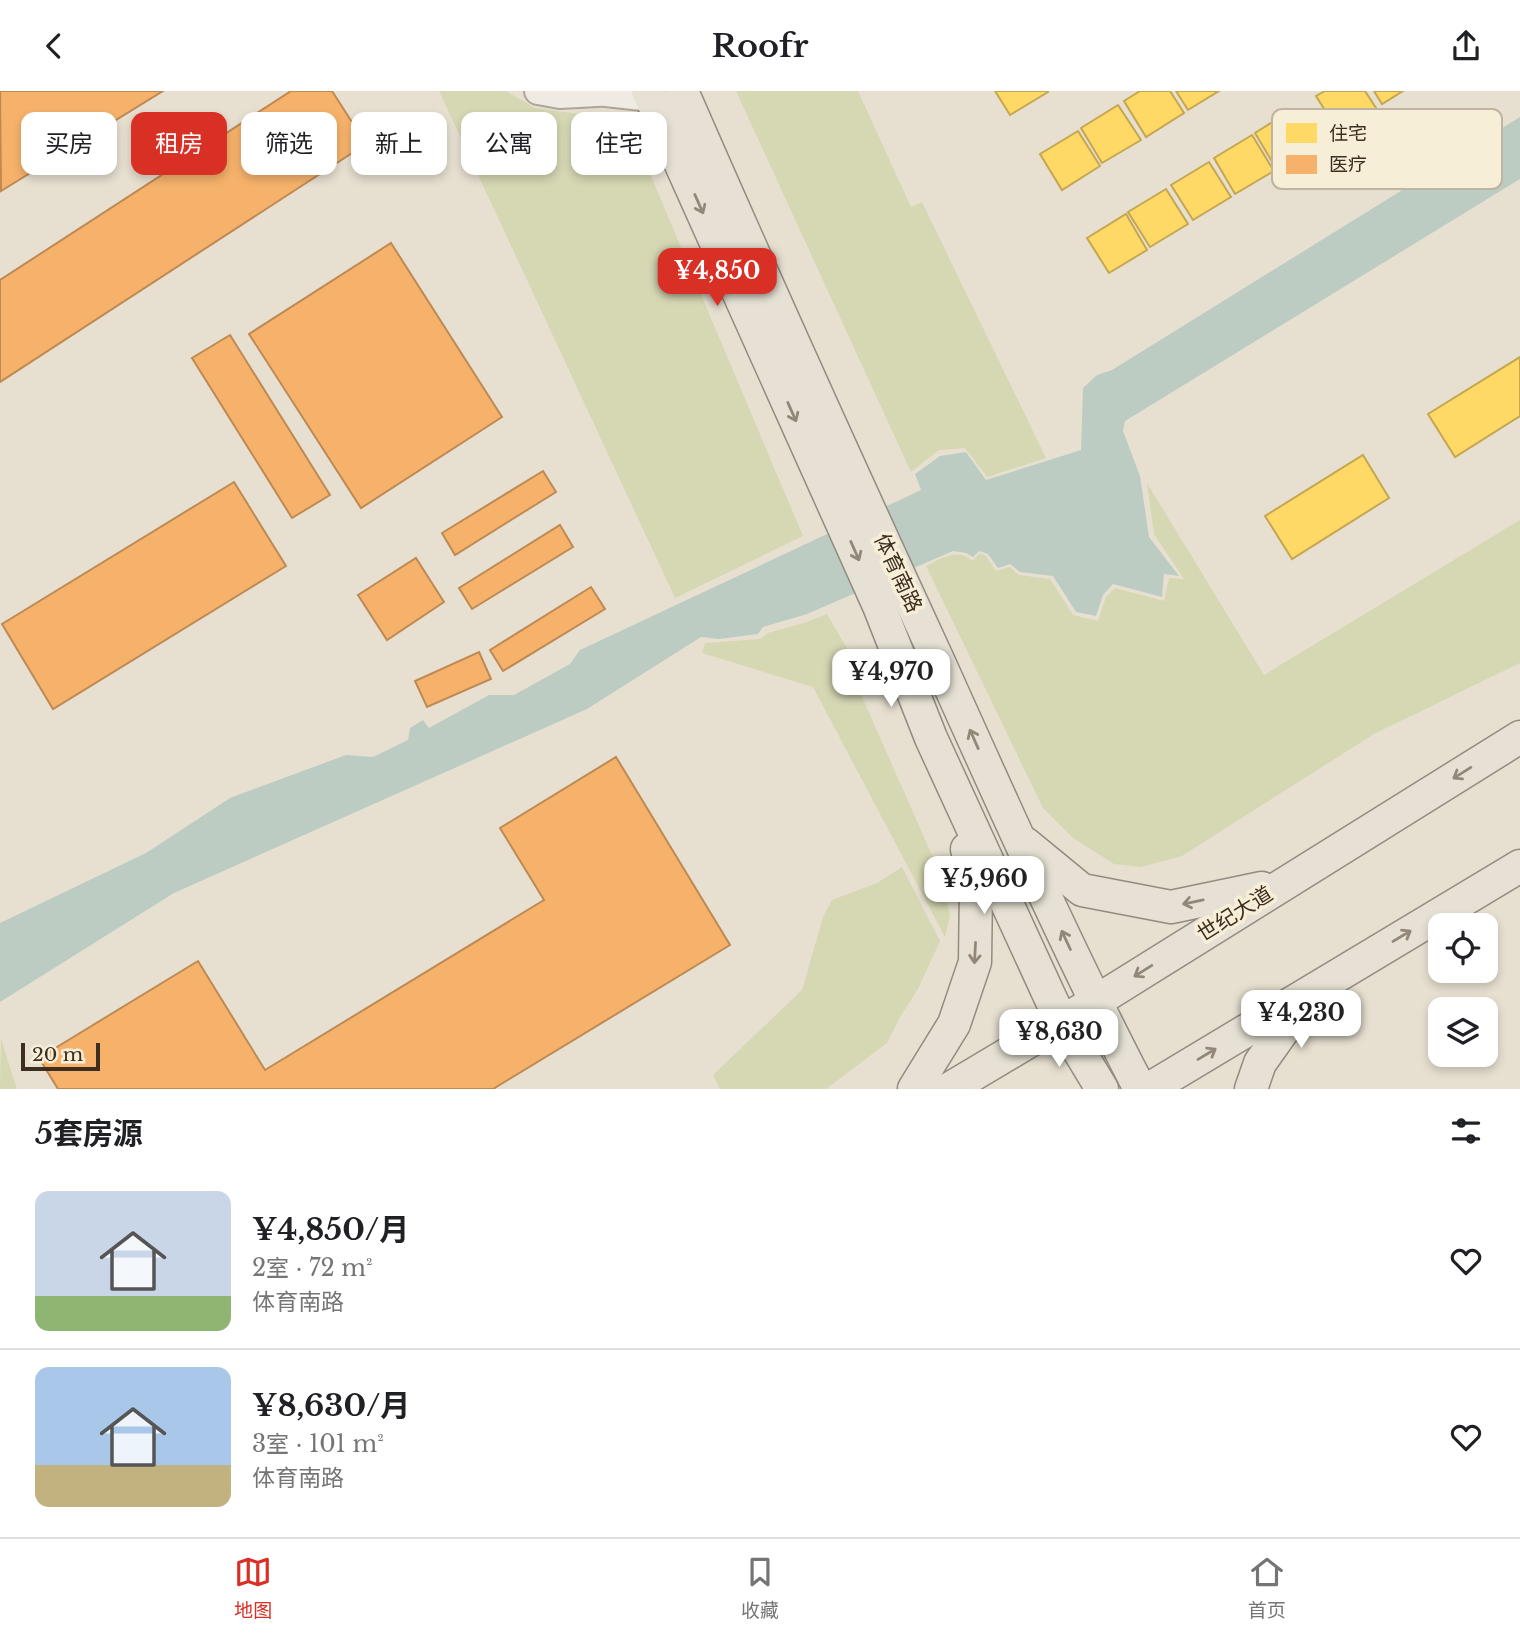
<!DOCTYPE html>
<html lang="zh">
<head>
<meta charset="utf-8">
<style>
  body { margin:0; font-family:"Libre Baskerville","Noto Sans SC",serif; background:#f6f6f6; color:#202124; height:100vh; display:flex; flex-direction:column; font-size:26px; white-space:nowrap }
  * { box-sizing:border-box; margin:0 }
  p { font-size:23px; color:#757577 }
  .icon { flex:none; width:38px; height:38px; fill:none; stroke:currentColor; stroke-width:2; stroke-linecap:round; stroke-linejoin:round }
  .map { position:relative; height:998px; overflow:hidden }
  .sheet { display:flex; flex-direction:column; background:#fff; flex:1 }
  .sheet>* { flex:none }
  .guide { position:absolute; left:21px; top:21px; width:700px; height:63px; display:flex; gap:14px }
  .controls { position:absolute; left:1428px; top:822px; display:grid; gap:14px }
  .controls a { display:grid; place-items:center; width:70px; height:70px; border-radius:14px; background:#fff; box-shadow:0 4px 10px #0003; font-size:35px }
  .scale { position:absolute; left:21px; bottom:18px; width:79px; box-sizing:border-box; padding-left:7px; border:4px solid #3d2e20; border-top:0; font-size:19px; line-height:24px; white-space:nowrap; color:#3d2e20; -webkit-text-stroke:5px #f7eed8; paint-order:stroke }
  .price { position:absolute; translate:-50% -60px; padding:0 16px; border-radius:14px; background:#fff; color:#222; font-size:23px; line-height:46px; filter:drop-shadow(0 2px 4px #0008) }
  .price::after { content:''; position:absolute; left:50%; top:42px; width:21px; height:16px; margin-left:-10px; background:inherit; clip-path:polygon(0 0,100% 0,50% 100%) }
  .price.active { background:#d93025; color:#fff }
  ul { padding:0; list-style:none }
  li { display:flex; align-items:center; gap:21px; height:175px; padding:0 35px }
  li+li { border-top:2px solid #e0e0e0 }
  li span { display:grid; place-items:center; flex:none; width:196px; height:140px; border-radius:14px; color:#555 }
  li>.icon { margin-inline-start:auto }
  span .icon { width:84px; height:84px; fill:#fffc; stroke-width:1 }
  li b { font-size:30px }
  h2 { display:flex; justify-content:space-between; align-items:center; height:84px; padding:0 35px; font-size:30px }
  .chip { padding:0 24px; border-radius:14px; background:#fff; box-shadow:0 4px 10px #0003; font-size:24px; line-height:63px }
  .chip.active { background:#d93025; color:#fff }
  header { display:flex; justify-content:space-between; align-items:center; height:91px; padding:0 35px; background:#fff; font-size:32px; font-weight:600 }
  .tab-bar { display:flex; justify-content:space-around; align-items:center; height:98px; border-top:2px solid #e0e0e0; background:#fff; font-size:19px; color:#757577 }
  .tab-bar a { display:grid; justify-items:center; gap:4px }
  .tab-bar .active { color:#d93025 }
  .map>svg:first-child { display:block }
</style>
</head>
<body>
<header><svg class="icon" aria-label="back" viewBox="0 0 24 24"><path d="M15 5l-7 7 7 7"/></svg>Roofr<svg class="icon" aria-label="share" viewBox="0 0 24 24"><path d="M12 15V3M7 8l5-5 5 5M5 13v7h14v-7"/></svg></header>
<div class="map">
<svg width="1520" height="998" viewBox="0 0 1520 998">
  <rect width="100%" height="100%" fill="#e7e0d1"/>
  <!-- green -->
  <g fill="#d6d7b3">
    <polygon points="439,0 506,0 535,17 614,28 640,59 803,445 675,507"/>
    <polygon points="736,0 858,0 911,116 922,111 1046,367 987,386 965,357 939,359 911,381"/>
    <path d="M1147 392 1264 584 1520 429V572L1374 643 1182 765 1141 776 1114 773 1073 747 1043 717 926 475C941 468 957 456 972 470L980 462 986 465 996 480 1010 476 1019 484 1050 488 1073 524 1098 530 1106 506 1115 497 1164 510 1169 487 1184 488 1154 443Z"/>
    <polygon points="827,523 848,559 863,608 942,787 950,825 945,846 813,596 702,562 705,552 760,548 768,542 807,531"/>
    <polygon points="902,776 940,850 918,898 900,926 887,952 826,998 720,998 713,984 802,899 823,826 832,809 877,792"/>
    <polygon points="1,948 17,998 0,998"/>
  </g>
  <!-- water -->
  <polygon fill="#bcccc2" points="1520,26 1520,88 1125,330 1123,340 1140,385 1149,446 1179,485 1164,483 1162,506 1113,493 1103,504 1096,525 1076,521 1053,485 1020,481 1010,473 998,477 988,463 979,460 973,466 966,462 953,460 807,523 763,536 758,543 719,548 701,546 587,618 174,802 0,911 0,832 146,762 230,707 346,664 373,666 408,649 410,637 423,629 429,637 489,604 514,604 570,573 580,559 921,399 915,383 940,365 966,361 986,389 1081,359 1083,297 1097,284 1112,279"/>
  <!-- homes -->
  <g fill="#ffd966" stroke="#c5a651" stroke-width="2">
    <polygon points="995,0 1048,0 1048,1 1010,24"/>
    <polygon points="1140,0 1170,0 1184,22 1146,46 1124,10"/>
    <polygon points="1176,0 1219,0 1188,19"/>
    <polygon points="1325,0 1365,0 1376,17 1338,40 1316,5"/>
    <polygon points="1374,0 1403,0 1382,13"/>
    <polygon points="1118,14 1141,49 1102,72 1081,37"/>
    <polygon points="1293,18 1315,54 1276,77 1255,42"/>
    <polygon points="1078,40 1100,75 1062,99 1040,63"/>
    <polygon points="1252,44 1274,80 1235,103 1214,67"/>
    <polygon points="1209,71 1231,106 1193,129 1171,94"/>
    <polygon points="1166,98 1188,133 1150,156 1128,121"/>
    <polygon points="1126,123 1147,159 1109,182 1087,147"/>
    <polygon points="1520,266 1520,325 1455,366 1428,323"/>
    <polygon points="1363,364 1389,407 1292,468 1265,425"/>
  </g>
  <!-- health -->
  <g fill="#f6b26b" stroke="#be8a54" stroke-width="2">
    <polygon points="0,0 163,0 1,100"/>
    <polygon points="291,0 332,0 366,53 0,291 0,189"/>
    <polygon points="391,152 502,326 361,417 249,243"/>
    <polygon points="230,244 330,404 292,427 192,267"/>
    <polygon points="543,380 556,401 455,464 442,442"/>
    <polygon points="234,391 286,475 53,618 2,533"/>
    <polygon points="560,434 573,456 472,518 459,497"/>
    <polygon points="416,467 444,511 387,549 358,504"/>
    <polygon points="591,496 605,518 503,580 490,559"/>
    <polygon points="479,561 491,588 427,616 415,590"/>
    <polygon points="616,666 730,854 493,998 58,998 39,967 198,870 265,979 544,809 500,737"/>
  </g>
  <g fill="none" stroke-linecap="round" stroke-linejoin="round">
    <defs>
      <g id="minor">
        <polyline points="538,0 560,4 597,2"/>
        <polyline points="588,0 651,7"/>
      </g>
      <g id="major">
        <polyline points="648,0 879,515 931,647 1061,930 1102,998"/>
        <path d="M682 0C765 191 851 380 938 569 1003 713 1067 858 1140 998"/>
        <polyline points="1026,753 1082,799 1171,816 1262,797"/>
        <polyline points="914,998 954,933 975,871 976,796 967,758"/>
        <polyline points="949,998 1095,911 1520,646"/>
        <polyline points="1149,998 1520,775"/>
        <polyline points="1251,998 1260,972 1304,910"/>
      </g>
    </defs>
    <!-- minor casing -->
    <use href="#minor" stroke="#ada599" stroke-width="30"/>
    <!-- major casing -->
    <use href="#major" stroke="#928b80" stroke-width="35"/>
    <!-- minor -->
    <use href="#minor" stroke="#efebe3" stroke-width="26"/>
    <!-- major -->
    <use href="#major" stroke="#e6e1d4" stroke-width="32"/>
  </g>
  <!-- one-way arrows -->
  <defs><path id="oneway-shaft" d="M-6 0H5M1.5-3L5.5 0L1.5 3" fill="none" stroke-width="1.6" stroke-linecap="round" stroke-linejoin="round" transform="scale(1.75)"/></defs>
  <g stroke="#92887a">
    <use href="#oneway-shaft" transform="translate(699 113) rotate(66)"/>
    <use href="#oneway-shaft" transform="translate(792 321) rotate(66)"/>
    <use href="#oneway-shaft" transform="translate(855 460) rotate(66)"/>
    <use href="#oneway-shaft" transform="translate(974 648) rotate(-114)"/>
    <use href="#oneway-shaft" transform="translate(1462 682) rotate(148)"/>
    <use href="#oneway-shaft" transform="translate(1193 811) rotate(168)"/>
    <use href="#oneway-shaft" transform="translate(1402 845) rotate(-31)"/>
    <use href="#oneway-shaft" transform="translate(1066 849) rotate(-115)"/>
    <use href="#oneway-shaft" transform="translate(975 862) rotate(93)"/>
    <use href="#oneway-shaft" transform="translate(1143 880) rotate(148)"/>
    <use href="#oneway-shaft" transform="translate(1207 963) rotate(-31)"/>
  </g>
  <g text-anchor="middle" dominant-baseline="central" stroke-width="7" stroke-linejoin="round" paint-order="stroke">
    <!-- street labels -->
    <g font-size="21" fill="#3d2e20" stroke="#f7eed8">
      <text transform="translate(898 482) rotate(65)">体育南路</text>
      <text transform="translate(1235 823) rotate(-32)">世纪大道</text>
    </g>
  </g>
  <!-- legend -->
  <rect x="1272" y="18" width="230" height="80" rx="10" fill="#f7eed8" stroke="#bfb4a1" stroke-width="2"/>
  <rect x="1286" y="32" width="31" height="20" fill="#ffd966"/>
  <rect x="1286" y="64" width="31" height="19" fill="#f6b26b"/>
  <g font-size="19" fill="#3d2e20">
    <text x="1329" y="49">住宅</text>
    <text x="1329" y="80">医疗</text>
  </g>
</svg>
<div class="controls">
<a><svg class="icon" aria-label="locate" viewBox="0 0 24 24"><circle cx="12" cy="12" r="6"/><path d="M12 2v4M12 18v4M2 12h4M18 12h4"/></svg></a>
<a><svg class="icon" aria-label="layers" viewBox="0 0 24 24"><path d="M12 4l9 5-9 5-9-5zM3 14l9 5 9-5"/></svg></a>
</div>
<div class="scale">20 m</div>
<b class="price active" style="left:717px;top:217px">¥4,850</b>
<b class="price" style="left:891px;top:618px">¥4,970</b>
<b class="price" style="left:984px;top:825px">¥5,960</b>
<b class="price" style="left:1301px;top:959px">¥4,230</b>
<b class="price" style="left:1059px;top:978px">¥8,630</b>
<div class="guide">
<a class="chip">买房</a>
<a class="chip active">租房</a>
<a class="chip">筛选</a>
<a class="chip">新上</a>
<a class="chip">公寓</a>
<a class="chip">住宅</a>
</div>
</div>
<section class="sheet">
<h2>5套房源<svg class="icon" aria-label="filters" viewBox="0 0 24 24"><path d="M4 7h16M4 17h16"/><circle cx="9" cy="7" r="2"/><circle cx="15" cy="17" r="2"/></svg></h2>
<ul>
<li><span style="background:linear-gradient(#c9d6e8 75%,#8fb573 0)"><svg class="icon" aria-label="home" viewBox="0 0 24 24"><path d="M3 11l9-7 9 7M6 9v11h12V9"/></svg></span><div><b>¥4,850/月</b><p>2室 · 72 m²</p><p>体育南路</p></div><svg class="icon" aria-label="heart" viewBox="0 0 24 24"><path d="M12 20l-8-8c-3-5 5-10 8-4 3-6 11-1 8 4z"/></svg></li>
<li><span style="background:linear-gradient(#a9c7e8 70%,#c2b280 0)"><svg class="icon" aria-label="home" viewBox="0 0 24 24"><path d="M3 11l9-7 9 7M6 9v11h12V9"/></svg></span><div><b>¥8,630/月</b><p>3室 · 101 m²</p><p>体育南路</p></div><svg class="icon" aria-label="heart" viewBox="0 0 24 24"><path d="M12 20l-8-8c-3-5 5-10 8-4 3-6 11-1 8 4z"/></svg></li>
</ul>
</section>
<nav class="tab-bar">
<a class="active"><svg class="icon" aria-label="map" viewBox="0 0 24 24"><path d="M3 6l6-2 6 2 6-2v14l-6 2-6-2-6 2zM9 4v14M15 6v14"/></svg>地图</a>
<a><svg class="icon" aria-label="saved" viewBox="0 0 24 24"><path d="M7 4h10v16l-5-4-5 4z"/></svg>收藏</a>
<a><svg class="icon" aria-label="home" viewBox="0 0 24 24"><path d="M3 11l9-7 9 7M6 9v11h12V9"/></svg>首页</a>
</nav>
</body>
</html>
